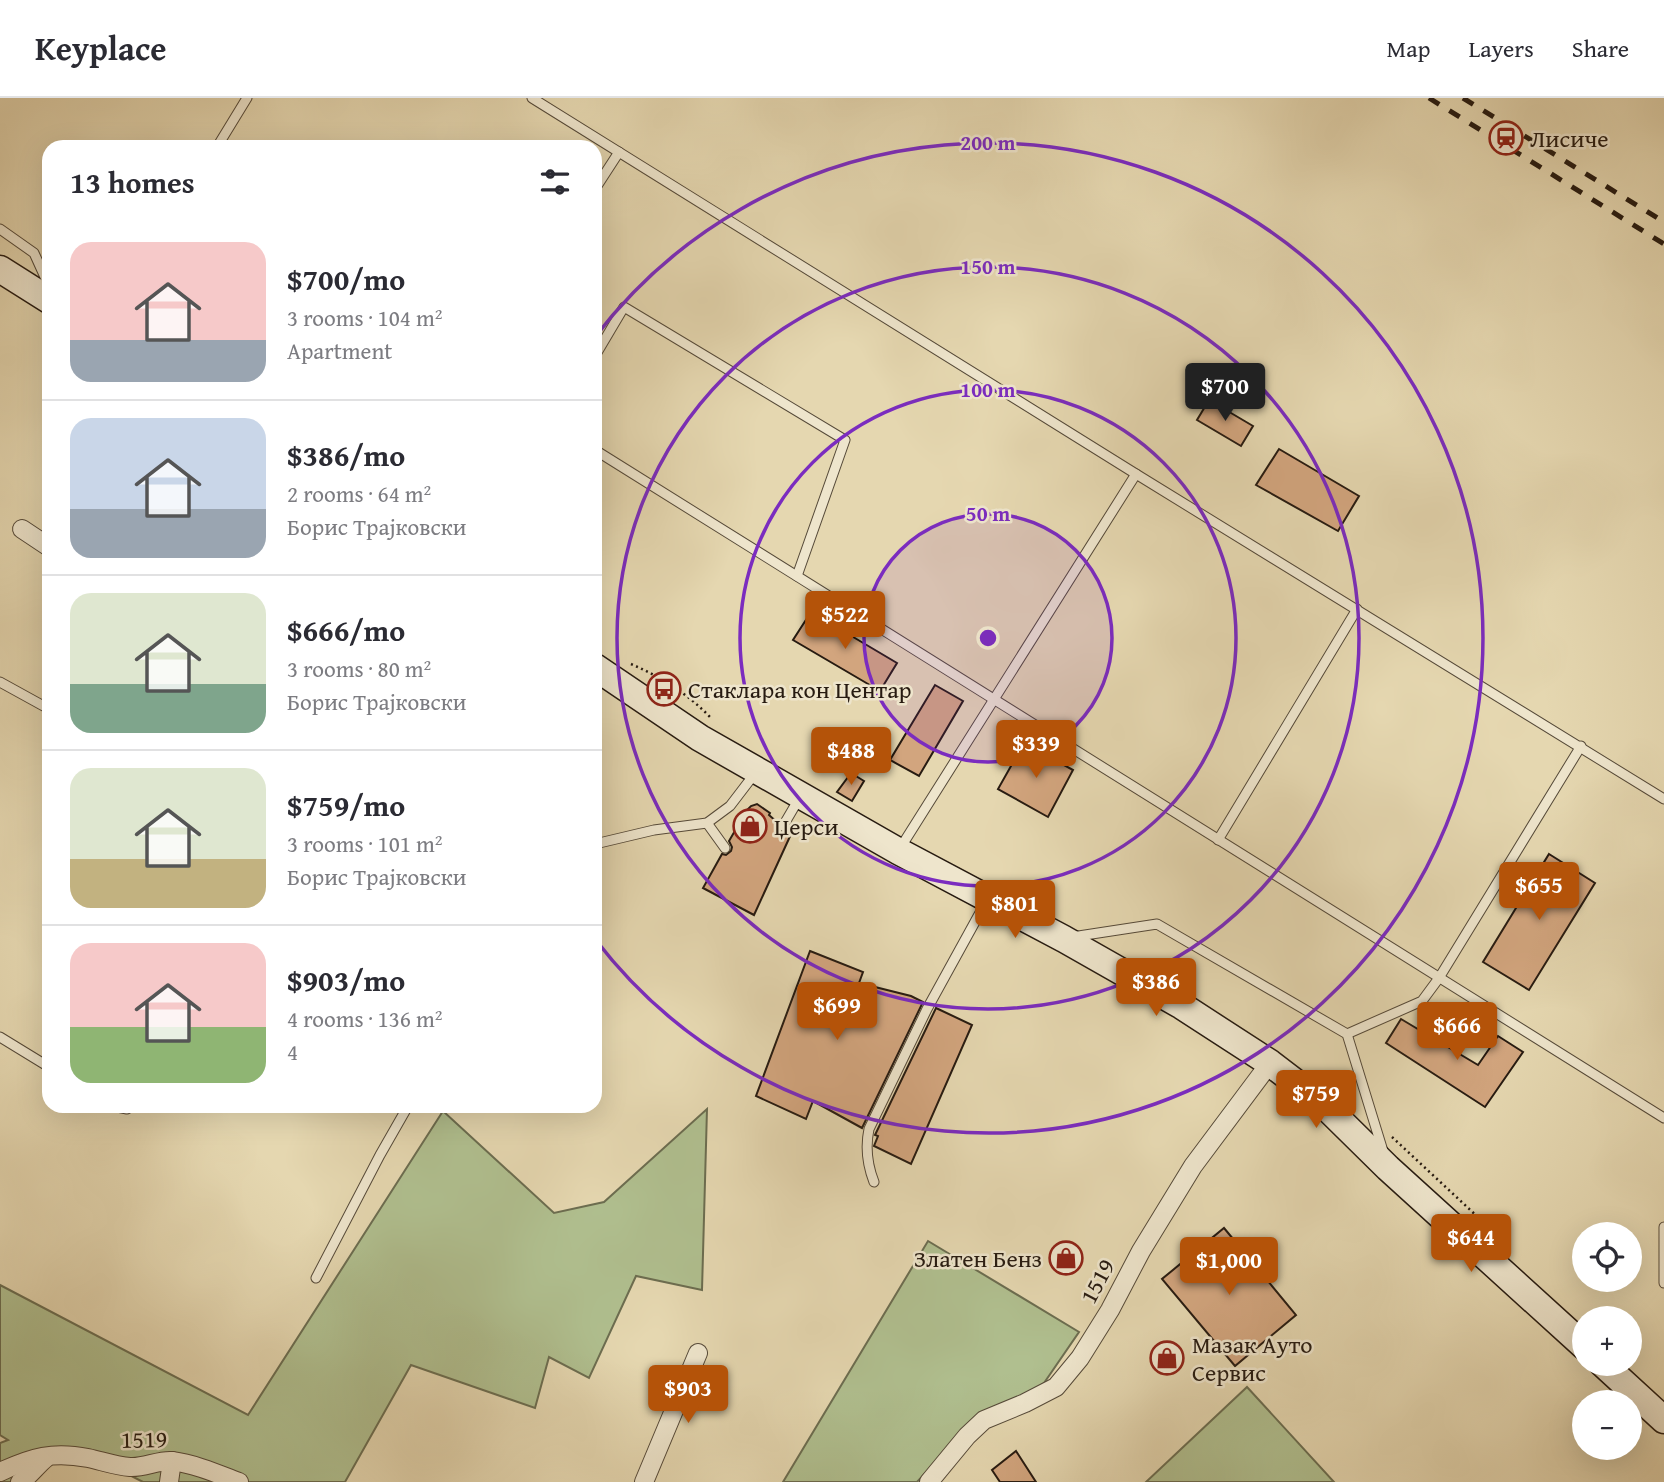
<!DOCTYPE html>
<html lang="en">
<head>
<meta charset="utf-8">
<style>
  body { margin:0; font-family:"Gentium Book Plus",serif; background:#f2f2f3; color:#2b2b33; height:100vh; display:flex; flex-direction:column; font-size:26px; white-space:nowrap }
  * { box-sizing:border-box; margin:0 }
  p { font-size:23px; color:#7c7c81 }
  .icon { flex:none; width:38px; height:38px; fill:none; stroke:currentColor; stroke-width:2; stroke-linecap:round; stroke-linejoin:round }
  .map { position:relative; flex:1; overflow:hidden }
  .side { position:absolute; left:42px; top:42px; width:560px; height:973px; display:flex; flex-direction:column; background:#fff; border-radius:21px; box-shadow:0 7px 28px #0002 }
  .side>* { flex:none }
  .buttons { position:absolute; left:1572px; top:1124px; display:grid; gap:14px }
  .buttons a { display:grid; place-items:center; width:70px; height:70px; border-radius:50%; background:#fff; box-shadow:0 7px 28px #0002; font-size:35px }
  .price { position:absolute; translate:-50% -60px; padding:0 16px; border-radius:7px; background:#b45309; color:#fff; font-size:23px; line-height:46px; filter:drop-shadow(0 2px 4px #0008) }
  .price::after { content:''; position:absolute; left:50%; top:42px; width:21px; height:16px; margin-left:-10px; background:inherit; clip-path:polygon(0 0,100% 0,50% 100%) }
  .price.selected { background:#222; color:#fff }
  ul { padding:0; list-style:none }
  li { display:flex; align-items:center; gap:21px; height:175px; padding:0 28px }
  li+li { border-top:2px solid #e1e1e2 }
  li span { display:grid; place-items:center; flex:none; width:196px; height:140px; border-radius:21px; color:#555 }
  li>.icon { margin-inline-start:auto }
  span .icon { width:84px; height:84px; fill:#fffc; stroke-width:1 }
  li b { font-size:30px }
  h2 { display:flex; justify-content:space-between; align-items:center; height:84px; padding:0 28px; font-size:30px }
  header { display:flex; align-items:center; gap:42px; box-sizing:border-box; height:98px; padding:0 35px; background:#fff; border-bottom:2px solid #e1e1e2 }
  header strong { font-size:33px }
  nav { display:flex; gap:38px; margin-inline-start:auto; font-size:24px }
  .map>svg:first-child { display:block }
</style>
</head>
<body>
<header>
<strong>Keyplace</strong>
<nav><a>Map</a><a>Layers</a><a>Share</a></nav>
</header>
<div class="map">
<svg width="1664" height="1384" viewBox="0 0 1664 1384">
  <rect width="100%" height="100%" fill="#e5d7b0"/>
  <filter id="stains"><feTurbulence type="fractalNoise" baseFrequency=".00286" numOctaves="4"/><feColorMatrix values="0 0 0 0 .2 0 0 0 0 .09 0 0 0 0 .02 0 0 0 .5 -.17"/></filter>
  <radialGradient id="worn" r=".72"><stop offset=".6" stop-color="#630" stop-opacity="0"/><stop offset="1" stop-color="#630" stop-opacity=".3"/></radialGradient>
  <!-- green -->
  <g fill="#b0bf8f" stroke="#6c6d50" stroke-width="2">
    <polygon points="707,1011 702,1192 636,1178 589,1280 549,1259 535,1310 411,1267 345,1384 143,1384 106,1365 51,1365 19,1384 0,1384 0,1345 8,1342 0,1337 0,1187 248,1317 443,1013 554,1115 604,1104"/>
    <polygon points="928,1143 1079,1234 1044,1285 945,1354 917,1384 783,1384"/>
    <polygon points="1247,1289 1334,1384 1146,1384"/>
  </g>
  <!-- building -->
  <g fill="#d2a57e" stroke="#271b11" stroke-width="2">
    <polygon points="1209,302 1253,328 1241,348 1197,322"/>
    <polygon points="1279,351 1359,398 1338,433 1256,387"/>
    <polygon points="811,514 897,565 880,593 793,542"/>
    <polygon points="935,587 963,603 919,678 890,662"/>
    <polygon points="1024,645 1073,672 1048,719 998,691"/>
    <polygon points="851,675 864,683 852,703 837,694"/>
    <polygon points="757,706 770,715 769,717 777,724 776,729 779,734 784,735 789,732 792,734 754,817 703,790 722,756 726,757 731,753 732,749 729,743 747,712 751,708"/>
    <polygon points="1549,756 1595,785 1529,892 1483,864"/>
    <polygon points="810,853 863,874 859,885 911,898 923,904 862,1030 813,1003 806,1021 756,998"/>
    <polygon points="936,910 972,927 911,1066 874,1048 878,1038 875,1037"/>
    <polygon points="1401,921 1478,967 1498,938 1523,954 1485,1009 1386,945"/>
    <polygon points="1224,1130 1296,1217 1235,1268 1162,1181"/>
    <polygon points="1016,1353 1036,1384 1000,1384 992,1372"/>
  </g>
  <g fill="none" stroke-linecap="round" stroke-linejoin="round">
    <defs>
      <g id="lane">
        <polyline points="532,0 1136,376"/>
        <polyline points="217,49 247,0"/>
        <polyline points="595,91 619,54"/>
        <polyline points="0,131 34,155 49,188"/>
        <polyline points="595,258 624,209 845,342 797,478"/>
        <polyline points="595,352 1664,1020"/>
        <polyline points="0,584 49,611"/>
        <polyline points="707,725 725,750"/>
        <polyline points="783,728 800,699"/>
        <polyline points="1218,742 1357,511"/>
        <polyline points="595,746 654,732 707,725 730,708 756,674"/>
        <polyline points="899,752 1136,376 1664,701"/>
        <polyline points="1072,839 1157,826 1347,936 1383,1053"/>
        <polyline points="1347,936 1422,903 1439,880 1581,648"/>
        <polyline points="0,939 49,969"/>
        <polyline points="112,1008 127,1011 131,1008"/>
        <path d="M874 1084C867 1066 865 1050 869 1031L927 911 987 802"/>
        <polyline points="1664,1129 1664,1185"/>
        <polyline points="316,1180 380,1057 408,1008"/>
      </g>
      <g id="street">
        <polyline points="22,431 49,449"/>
        <path d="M0 1374C32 1359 53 1353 88 1360 102 1363 116 1368 130 1369 144 1370 158 1362 172 1363 195 1366 218 1376 239 1384"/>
        <path d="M20 1384C28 1380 38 1366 46 1360"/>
        <polyline points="169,1384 172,1363"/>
        <polyline points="644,1384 698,1255"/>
        <polyline points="929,1384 967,1338 984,1322 1025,1305 1056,1289 1080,1260 1110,1212 1141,1153 1193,1068 1270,965"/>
      </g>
      <g id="secondary">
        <polyline points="0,171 49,202"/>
        <polyline points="595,569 700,640 898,753 1064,841 1182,908 1270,965 1321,1004 1388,1070 1584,1248"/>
        <polyline points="1602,1265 1664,1322"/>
      </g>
    </defs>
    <!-- lane casing -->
    <use href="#lane" stroke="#564a39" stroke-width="11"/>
    <!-- street casing -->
    <use href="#street" stroke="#564a39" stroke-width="20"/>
    <!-- secondary casing -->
    <use href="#secondary" stroke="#271b11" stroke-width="29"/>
    <!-- path -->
    <g stroke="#271b11" stroke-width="2.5" stroke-dasharray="2 3.5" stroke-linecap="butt">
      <path d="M631 566C661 579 688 596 711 620"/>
      <polyline points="1392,1039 1510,1149"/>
    </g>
    <!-- lane -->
    <use href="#lane" stroke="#eee5cc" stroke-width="9"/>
    <!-- street -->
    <use href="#street" stroke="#eee5cc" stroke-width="18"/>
    <!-- secondary -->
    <use href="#secondary" stroke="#eee5cc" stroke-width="26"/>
    <!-- rail -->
    <g stroke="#271b11" stroke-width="5" stroke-dasharray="12 12" stroke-linecap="butt">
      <polyline points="1429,0 1664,146"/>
      <polyline points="1463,0 1664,124"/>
    </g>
  </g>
  <!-- distance rings -->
  <circle cx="988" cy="540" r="124" fill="#7b2cbf" fill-opacity=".12"/>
  <g fill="none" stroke="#7b2cbf" stroke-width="3.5">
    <circle cx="988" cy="540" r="124"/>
    <circle cx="988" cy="540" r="248"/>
    <circle cx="988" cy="540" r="371"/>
    <path d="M595 239A495 495 0 1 1 595 841"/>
  </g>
  <!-- icons -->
  <defs>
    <symbol id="station-ring" viewBox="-11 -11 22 22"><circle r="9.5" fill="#eee5cc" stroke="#8f2418" stroke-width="1.5"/><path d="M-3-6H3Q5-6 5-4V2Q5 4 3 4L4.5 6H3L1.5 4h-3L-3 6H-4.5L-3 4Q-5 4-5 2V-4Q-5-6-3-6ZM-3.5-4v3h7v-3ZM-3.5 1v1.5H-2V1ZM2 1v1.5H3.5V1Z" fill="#8f2418"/></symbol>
    <symbol id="bus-ring" viewBox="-11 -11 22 22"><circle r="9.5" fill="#eee5cc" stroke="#8f2418" stroke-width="1.5"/><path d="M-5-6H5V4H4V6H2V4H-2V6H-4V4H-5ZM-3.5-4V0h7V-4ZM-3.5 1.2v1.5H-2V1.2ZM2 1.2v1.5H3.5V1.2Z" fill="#8f2418"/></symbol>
    <symbol id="shop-ring" viewBox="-11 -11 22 22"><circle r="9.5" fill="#eee5cc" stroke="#8f2418" stroke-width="1.5"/><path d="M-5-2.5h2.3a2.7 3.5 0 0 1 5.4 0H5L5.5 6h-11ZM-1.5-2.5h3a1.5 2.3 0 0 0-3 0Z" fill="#8f2418"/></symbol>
  </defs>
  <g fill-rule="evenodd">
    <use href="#station-ring" x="1487" y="21" width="38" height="38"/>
    <use href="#bus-ring" x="645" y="572" width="38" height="38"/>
    <use href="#shop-ring" x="731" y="709" width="38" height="38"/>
    <use href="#shop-ring" x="1047" y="1141" width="38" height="38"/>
    <use href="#shop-ring" x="1148" y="1241" width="38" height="38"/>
  </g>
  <g text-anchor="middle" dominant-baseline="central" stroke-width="5" stroke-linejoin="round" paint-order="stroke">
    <!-- poi labels -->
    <g font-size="24" fill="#271b11" stroke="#eee5cc" text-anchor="start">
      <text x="1530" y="40">Лисиче</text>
      <text x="688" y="591">Стаклара кон Центар</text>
      <text x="774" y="728">Џерси</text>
      <text x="1042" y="1160" text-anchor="end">Златен Бенз</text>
      <text x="1192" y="1246">Мазак Ауто<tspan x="1192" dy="28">Сервис</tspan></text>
    </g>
    <!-- street labels -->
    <g font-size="24" fill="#271b11" stroke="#eee5cc">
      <text transform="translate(1097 1183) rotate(-62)">1519</text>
      <text transform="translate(144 1341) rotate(-1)">1519</text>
    </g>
  </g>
  <circle cx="988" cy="540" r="10" fill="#7b2cbf" stroke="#eee5cc" stroke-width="3.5"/>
  <g font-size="21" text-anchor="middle" font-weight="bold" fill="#7b2cbf" stroke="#eee5cc" stroke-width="5" stroke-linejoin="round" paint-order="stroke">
    <text x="988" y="52">200 m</text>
    <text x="988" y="176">150 m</text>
    <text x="988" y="299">100 m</text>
    <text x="988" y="423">50 m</text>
  </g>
  <rect width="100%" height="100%" filter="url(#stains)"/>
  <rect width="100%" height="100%" fill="url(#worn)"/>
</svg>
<div class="buttons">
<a><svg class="icon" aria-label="locate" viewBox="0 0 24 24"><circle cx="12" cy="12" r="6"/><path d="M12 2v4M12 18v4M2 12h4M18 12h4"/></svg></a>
<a>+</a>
<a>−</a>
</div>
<b class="price selected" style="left:1225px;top:325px">$700</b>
<b class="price" style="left:845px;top:553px">$522</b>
<b class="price" style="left:1036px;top:682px">$339</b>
<b class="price" style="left:851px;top:689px">$488</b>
<b class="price" style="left:1539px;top:824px">$655</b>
<b class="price" style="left:1015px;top:842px">$801</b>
<b class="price" style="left:1156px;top:920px">$386</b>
<b class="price" style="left:837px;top:944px">$699</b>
<b class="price" style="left:1457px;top:964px">$666</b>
<b class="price" style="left:1316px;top:1032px">$759</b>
<b class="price" style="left:1471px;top:1176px">$644</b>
<b class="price" style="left:1229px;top:1199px">$1,000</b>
<b class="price" style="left:688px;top:1327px">$903</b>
<section class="side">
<h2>13 homes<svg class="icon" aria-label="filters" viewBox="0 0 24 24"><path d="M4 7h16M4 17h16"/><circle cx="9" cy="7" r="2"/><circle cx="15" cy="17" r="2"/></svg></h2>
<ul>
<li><span style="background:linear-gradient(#f6c9c9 70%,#9aa5b1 0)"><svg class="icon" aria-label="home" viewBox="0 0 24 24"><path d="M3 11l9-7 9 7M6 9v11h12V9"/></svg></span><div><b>$700/mo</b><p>3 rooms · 104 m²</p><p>Apartment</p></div></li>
<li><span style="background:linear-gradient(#c9d6e8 65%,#9aa5b1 0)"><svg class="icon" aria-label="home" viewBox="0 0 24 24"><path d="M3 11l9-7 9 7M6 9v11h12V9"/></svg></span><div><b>$386/mo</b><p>2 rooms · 64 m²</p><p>Борис Трајковски</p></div></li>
<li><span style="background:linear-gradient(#dfe7d0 65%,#7fa58c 0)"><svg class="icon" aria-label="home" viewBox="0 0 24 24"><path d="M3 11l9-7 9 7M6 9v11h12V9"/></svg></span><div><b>$666/mo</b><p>3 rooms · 80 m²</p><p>Борис Трајковски</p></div></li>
<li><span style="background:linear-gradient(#dfe7d0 65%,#c2b280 0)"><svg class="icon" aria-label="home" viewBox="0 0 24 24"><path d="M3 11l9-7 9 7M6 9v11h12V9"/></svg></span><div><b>$759/mo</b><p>3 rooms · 101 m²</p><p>Борис Трајковски</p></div></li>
<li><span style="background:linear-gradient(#f6c9c9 60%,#8fb573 0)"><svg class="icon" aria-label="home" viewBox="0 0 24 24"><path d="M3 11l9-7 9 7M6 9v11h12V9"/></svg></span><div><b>$903/mo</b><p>4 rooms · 136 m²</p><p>4</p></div></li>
</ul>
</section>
</div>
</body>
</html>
